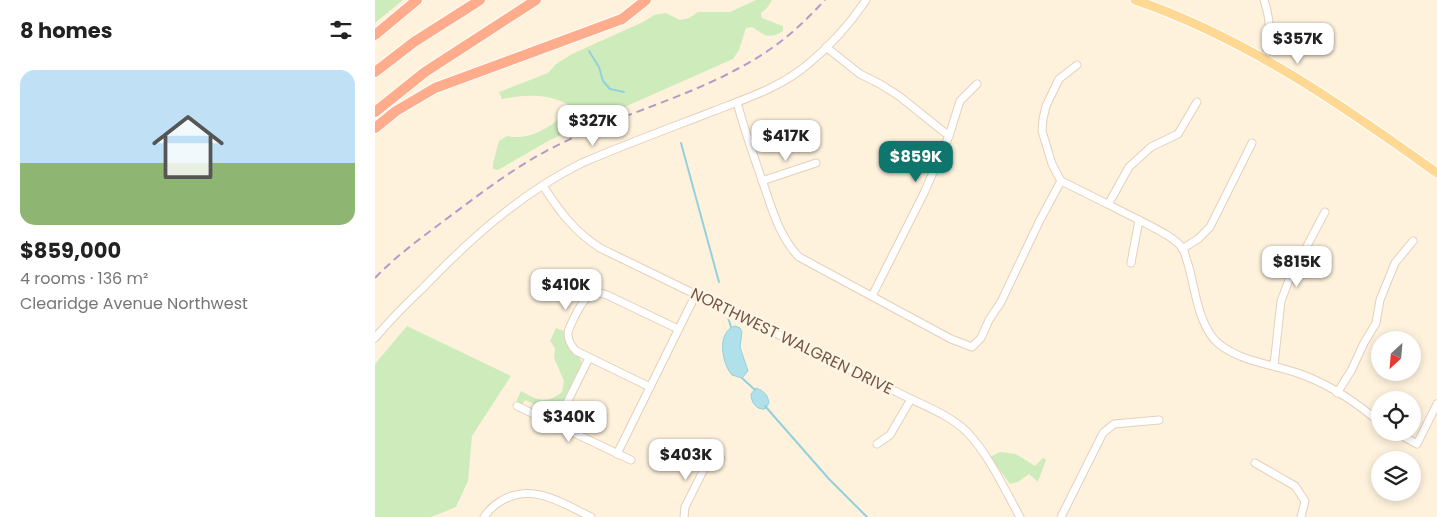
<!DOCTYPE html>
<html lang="en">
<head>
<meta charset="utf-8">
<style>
  body { margin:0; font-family:Poppins,sans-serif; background:#f2f2f2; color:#222; height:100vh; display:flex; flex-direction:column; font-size:19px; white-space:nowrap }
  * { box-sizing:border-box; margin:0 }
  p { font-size:16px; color:#767676 }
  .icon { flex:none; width:28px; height:28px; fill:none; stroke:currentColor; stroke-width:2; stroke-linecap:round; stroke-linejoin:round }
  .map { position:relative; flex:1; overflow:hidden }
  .sheet { display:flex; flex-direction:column; background:#fff; width:375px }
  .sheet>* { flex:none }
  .needle { width:32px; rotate:206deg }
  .buttons { position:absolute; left:996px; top:331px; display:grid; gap:10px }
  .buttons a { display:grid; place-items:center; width:50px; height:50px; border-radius:50%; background:#fff; box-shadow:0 2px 8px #0003; font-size:25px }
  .price { position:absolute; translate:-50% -42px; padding:0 11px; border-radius:10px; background:#fff; color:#222; font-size:16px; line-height:32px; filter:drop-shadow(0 1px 2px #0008) }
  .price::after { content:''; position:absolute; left:50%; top:30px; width:15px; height:11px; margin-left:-8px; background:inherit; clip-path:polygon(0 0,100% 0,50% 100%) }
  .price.on { background:#0f766e; color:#fff }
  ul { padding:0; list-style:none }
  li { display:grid; align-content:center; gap:10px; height:265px; padding:0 20px }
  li+li { border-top:1px solid #e0e0e0 }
  li span { display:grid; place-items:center; height:155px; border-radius:15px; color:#555 }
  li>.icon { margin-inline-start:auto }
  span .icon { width:90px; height:90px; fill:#fffc; stroke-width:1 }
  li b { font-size:21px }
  h2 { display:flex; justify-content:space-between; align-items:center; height:60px; padding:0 20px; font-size:21px }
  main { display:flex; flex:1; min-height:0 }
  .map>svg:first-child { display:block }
</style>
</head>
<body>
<main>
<section class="sheet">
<h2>8 homes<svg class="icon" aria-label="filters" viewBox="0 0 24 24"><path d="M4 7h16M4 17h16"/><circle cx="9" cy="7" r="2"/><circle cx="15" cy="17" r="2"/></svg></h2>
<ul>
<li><span style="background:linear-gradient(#bfe0f5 60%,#8fb573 0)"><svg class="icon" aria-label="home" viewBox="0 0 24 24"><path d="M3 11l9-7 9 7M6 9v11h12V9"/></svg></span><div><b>$859,000</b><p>4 rooms · 136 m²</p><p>Clearidge Avenue Northwest</p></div></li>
</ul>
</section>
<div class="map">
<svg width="1062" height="517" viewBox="0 0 1062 517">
  <rect width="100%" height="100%" fill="#fef2dd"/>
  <!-- green -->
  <g fill="#ceecbb">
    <polygon points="0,0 28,0 0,23"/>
    <path d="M381 0H397L392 8 386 13 387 18 408 26V31C394 40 389 35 377 27L371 28 364 50 358 59 175 140 123 170 118 169V163L124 141 132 136C155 141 176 127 192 112V104C170 93 151 95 127 99L124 92 173 73 181 64 197 54 268 22 279 15 291 13 305 20 314 18 323 12H355Z"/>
    <polygon points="32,326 136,376 97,436 93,481 81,507 56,517 0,517 0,364"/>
    <path d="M181 328 189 331 193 346 205 358 207 364 183 413 176 418 164 413 166 407 150 400 147 405 141 402 146 391C162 400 171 405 187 392L189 381 179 358 180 348 175 341Z"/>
    <polygon points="625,452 641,454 660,466 668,458 671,460 663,482 654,474 643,482 635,484 615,457"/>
  </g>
  <!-- water -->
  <g fill="#b0e0e9" stroke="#95d0dc">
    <path d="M360 326 365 328 367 332 365 347 373 371 367 378 357 375C347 364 341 332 360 326Z"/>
    <path d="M381 388C389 391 393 395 394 403L390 409C381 410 376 402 376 394Z"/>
  </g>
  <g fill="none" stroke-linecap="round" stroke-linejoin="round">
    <!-- stream -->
    <g stroke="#95d0dc" stroke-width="2">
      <polyline points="214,51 224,67 228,81 235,89 249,92"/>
      <polyline points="306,143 344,282"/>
      <polyline points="353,317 356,327"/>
      <polyline points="367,378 380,390"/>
      <polyline points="390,406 454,479 492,517"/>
    </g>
    <defs>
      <g id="minor">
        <path d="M889 0C896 21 896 38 890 59"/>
        <polyline points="451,47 485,74 505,84 524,96 574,136"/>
        <path d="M362 102C369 129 378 154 387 180 397 208 403 235 424 257L576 339 597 347 606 338 614 320 626 302 665 220 686 181"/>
        <polyline points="387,181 441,163"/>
        <path d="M686 181C713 194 738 207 764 220 777 227 800 237 808 249 810 253 811 259 813 264 820 287 823 327 844 344 868 363 900 364 928 375 955 385 984 404 1005 423"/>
        <polyline points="686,181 677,164 667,131 668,119 671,106 684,79 702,65"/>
        <path d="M168 186C185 212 199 231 225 248L536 399C555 408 577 417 592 432 614 455 630 490 645 517"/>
        <polyline points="734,203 754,167 776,147 803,134 822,102"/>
        <polyline points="807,249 823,239 835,227 877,143"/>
        <polyline points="756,263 764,220"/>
        <polyline points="497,296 549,193 574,136 585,101 602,84"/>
        <path d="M0 338C15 320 31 304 48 288 95 239 146 193 207 163 251 144 295 128 339 111 370 99 406 87 432 65 454 47 475 24 491 0"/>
        <polyline points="899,365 906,301 914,280 950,212"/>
        <path d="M275 387 201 351C197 347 193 340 193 334 193 328 198 321 200 316 207 302 215 288 232 295L303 329"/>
        <polyline points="962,393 976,371 989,343 1001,323 1005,300 1020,263 1038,241"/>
        <polyline points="142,406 256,460"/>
        <polyline points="181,425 214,358"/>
        <polyline points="1020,432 1042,444 1062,404"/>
        <polyline points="502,444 515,435 536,399"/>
        <polyline points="242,454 321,294"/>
        <polyline points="880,463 920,486 930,501 926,517"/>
        <path d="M109 517C113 511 119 505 126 501 157 482 187 503 216 517"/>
        <polyline points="309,517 310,507 331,465 346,459"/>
        <polyline points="686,517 728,433 739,424 784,420"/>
      </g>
      <path id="major" d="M760 0C871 38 967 105 1062 173"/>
      <g id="highway">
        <polyline points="0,35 42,0"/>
        <polyline points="0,72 39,42 105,0"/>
        <polyline points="0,112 50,72 161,0"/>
        <polyline points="0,128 21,111 60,88 247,19 271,0"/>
      </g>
    </defs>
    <!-- minor casing -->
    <use href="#minor" stroke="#e5cfbb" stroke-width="9"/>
    <!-- major casing -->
    <use href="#major" stroke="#fff" stroke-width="11"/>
    <!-- highway casing -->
    <use href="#highway" stroke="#fff" stroke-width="12"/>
    <!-- minor -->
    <use href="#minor" stroke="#fff" stroke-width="7"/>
    <!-- major -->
    <use href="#major" stroke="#ffd893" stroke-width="9"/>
    <!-- highway -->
    <use href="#highway" stroke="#ffac8d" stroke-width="10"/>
    <!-- rail -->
    <path stroke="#b49cc7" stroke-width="2" stroke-dasharray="8 5" stroke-linecap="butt" d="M0 278C21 256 46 238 70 220 105 194 138 168 177 148 247 112 328 95 394 50 415 36 433 18 450 0"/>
  </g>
  <g text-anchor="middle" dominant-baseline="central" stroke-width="5" stroke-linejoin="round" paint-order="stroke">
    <!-- street labels -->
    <g font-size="16" fill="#755644" stroke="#fff5e5">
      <text transform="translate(417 341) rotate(26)">NORTHWEST WALGREN DRIVE</text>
    </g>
  </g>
</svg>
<div class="buttons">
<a><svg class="needle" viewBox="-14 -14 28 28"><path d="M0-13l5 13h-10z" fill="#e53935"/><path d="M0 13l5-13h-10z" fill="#767676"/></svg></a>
<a><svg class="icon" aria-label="locate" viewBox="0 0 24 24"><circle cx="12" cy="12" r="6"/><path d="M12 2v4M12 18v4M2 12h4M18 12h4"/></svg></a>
<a><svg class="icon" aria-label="layers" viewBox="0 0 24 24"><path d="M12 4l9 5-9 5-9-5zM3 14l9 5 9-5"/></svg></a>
</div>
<b class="price" style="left:923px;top:65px">$357K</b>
<b class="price" style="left:218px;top:147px">$327K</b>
<b class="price" style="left:411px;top:162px">$417K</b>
<b class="price on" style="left:541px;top:183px">$859K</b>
<b class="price" style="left:922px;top:288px">$815K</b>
<b class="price" style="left:191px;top:311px">$410K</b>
<b class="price" style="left:194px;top:443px">$340K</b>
<b class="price" style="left:311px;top:481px">$403K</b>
</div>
</main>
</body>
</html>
